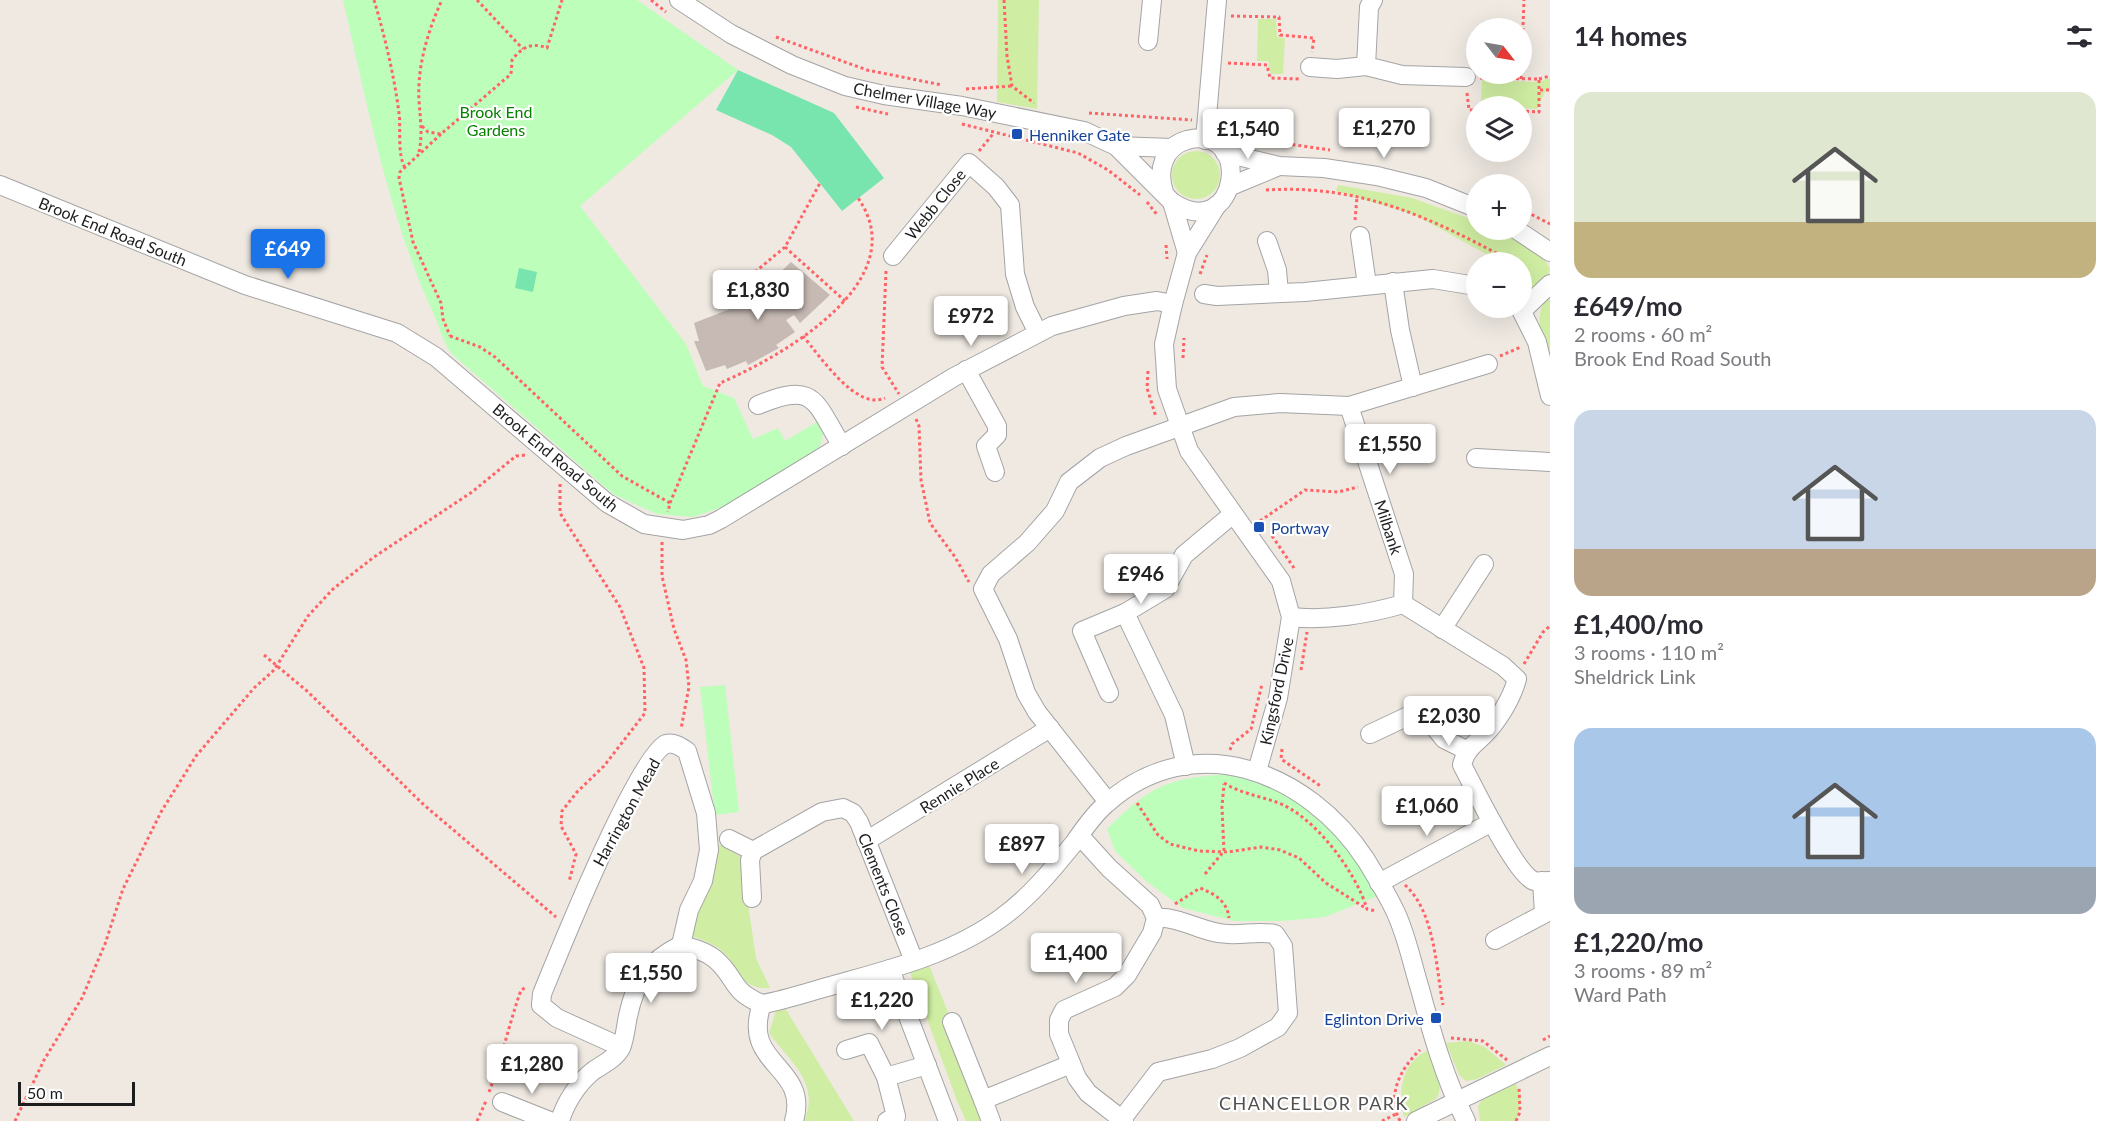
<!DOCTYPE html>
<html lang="en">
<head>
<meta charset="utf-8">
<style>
  body { margin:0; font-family:Lato,sans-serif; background:#f7f7f7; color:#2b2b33; height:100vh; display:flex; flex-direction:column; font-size:22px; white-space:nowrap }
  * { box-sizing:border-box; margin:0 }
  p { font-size:20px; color:#7c7c81 }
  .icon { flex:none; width:33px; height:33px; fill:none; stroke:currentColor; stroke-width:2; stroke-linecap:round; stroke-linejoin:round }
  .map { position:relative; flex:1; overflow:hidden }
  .side { display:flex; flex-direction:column; background:#fff; width:570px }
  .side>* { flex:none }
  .needle { width:39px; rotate:121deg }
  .tools { position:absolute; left:1466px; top:18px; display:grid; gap:12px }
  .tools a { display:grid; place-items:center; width:66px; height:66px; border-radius:50%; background:#fff; box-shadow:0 6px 24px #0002; font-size:30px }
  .scale { position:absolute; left:18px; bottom:15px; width:117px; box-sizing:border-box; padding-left:6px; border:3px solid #1d1d1d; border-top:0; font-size:16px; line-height:21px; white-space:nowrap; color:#1d1d1d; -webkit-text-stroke:4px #fff; paint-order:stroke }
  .price { position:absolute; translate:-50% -51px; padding:0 14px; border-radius:6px; background:#fff; color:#222; font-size:20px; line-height:39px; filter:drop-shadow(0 2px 3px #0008) }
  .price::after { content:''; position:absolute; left:50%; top:36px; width:18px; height:14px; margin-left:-9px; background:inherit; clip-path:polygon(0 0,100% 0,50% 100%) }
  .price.on { background:#1a73e8; color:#fff }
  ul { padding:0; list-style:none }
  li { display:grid; align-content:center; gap:12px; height:318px; padding:0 24px }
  li span { display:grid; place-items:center; height:186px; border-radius:18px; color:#555 }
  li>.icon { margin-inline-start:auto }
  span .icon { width:108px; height:108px; fill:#fffc; stroke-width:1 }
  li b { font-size:26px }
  h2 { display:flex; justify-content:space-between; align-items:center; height:72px; padding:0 24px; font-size:26px }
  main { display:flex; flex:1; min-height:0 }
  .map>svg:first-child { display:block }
</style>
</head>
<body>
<main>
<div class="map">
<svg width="1550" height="1121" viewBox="0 0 1550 1121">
  <rect width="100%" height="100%" fill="#efe9e2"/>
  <!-- grass -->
  <g fill="#d0eea3">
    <polygon points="998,0 1039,0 1037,109 997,102"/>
    <polygon points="1258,19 1276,19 1277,37 1285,38 1283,74 1271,74 1268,61 1257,61"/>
    <polygon points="1550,78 1550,90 1546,90 1537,109 1492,106 1481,100 1482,80 1538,82"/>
    <circle cx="1196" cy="175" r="24"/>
    <polygon points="1338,185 1412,198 1476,221 1476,230 1496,230 1506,235 1543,256 1550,269 1547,278 1525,296 1521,296 1521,262 1501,262 1415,215 1336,191"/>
    <path d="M1550 294V367C1544 342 1530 314 1550 294Z"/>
    <path d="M713 841 741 857 756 958 770 988C741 990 741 970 724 953 715 944 703 940 691 936Z"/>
    <polygon points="929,965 992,1121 966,1121 957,1101 910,972"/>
    <path d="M785 1008 854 1121H804C821 1083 789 1061 769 1033L776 1011Z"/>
    <polygon points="1468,1041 1485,1047 1506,1065 1477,1079 1466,1081 1459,1075 1446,1043"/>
    <path d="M1430 1049C1435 1065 1445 1082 1437 1098L1404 1117C1398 1089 1401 1063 1430 1049Z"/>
    <polygon points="1514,1079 1521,1097 1517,1121 1480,1121 1478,1106 1484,1096"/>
  </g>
  <!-- park -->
  <g fill="#bcfeba">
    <path d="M343 0H637L738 70 580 206 686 344 703 386 734 398 753 439 778 428 785 441 817 422 824 430 820 446 811 455 731 504 693 517 657 514 613 494 453 355C442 343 441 329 434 315 389 218 367 104 343 0Z"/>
    <polygon points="725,685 739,812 715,815 700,687"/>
    <path d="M1238 774 1314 806 1382 894 1325 917 1282 921H1235L1183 908 1147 882 1115 851 1107 829C1153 782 1173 777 1238 774Z"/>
  </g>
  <!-- pitch -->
  <g fill="#78e5ae">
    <polygon points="738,70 834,113 884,178 842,211 791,147 772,135 716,110"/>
    <polygon points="519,268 537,272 533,292 515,288"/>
  </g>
  <!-- building -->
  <polygon fill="#c7bab5" points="791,262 830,295 800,323 794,315 786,320 795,332 776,345 779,348 748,365 746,361 727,369 725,365 706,371 694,341 699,341 694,323 730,309 761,291 766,298 776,290 770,282"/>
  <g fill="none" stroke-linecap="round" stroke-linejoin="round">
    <defs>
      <g id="minor">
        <path d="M679 0 731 34 792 65 845 86 884 95 962 106 1084 131 1116 146 1172 202C1239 246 1255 123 1187 140 1163 147 1157 171 1164 192"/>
        <polyline points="1373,0 1369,7 1366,66 1402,75 1466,77"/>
        <polyline points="1148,41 1152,0"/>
        <polyline points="1310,67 1337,69 1366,66"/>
        <polyline points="1205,140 1217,0"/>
        <polyline points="1116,146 1172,148"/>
        <polyline points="1225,153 1279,166 1324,168 1377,176 1426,188 1476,208"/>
        <polyline points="0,185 245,285 397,333 436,357 607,503 644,524 683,530 709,525 721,519 954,377 1052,326 1124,306 1157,301 1173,304"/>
        <polyline points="1231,186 1279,166"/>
        <polyline points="1172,202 1187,253"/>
        <polyline points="1217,205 1187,253 1173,304 1164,344 1167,389 1189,451 1281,581 1291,617 1278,698 1257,771"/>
        <polyline points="1517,230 1550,252"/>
        <polyline points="1360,236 1367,285"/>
        <polyline points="1267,241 1277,270 1279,293"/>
        <polyline points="893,256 969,163 996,187 1010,205 1015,274 1025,307 1038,333"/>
        <polyline points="1393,282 1400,330 1413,387"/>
        <polyline points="1204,294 1217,296 1305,292 1433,279 1476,286"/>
        <polyline points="1520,308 1537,342 1550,396"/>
        <polyline points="1523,310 1550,284"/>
        <polyline points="966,370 997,426 997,435 986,446 995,472"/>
        <path d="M758 405C816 381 814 401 842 446"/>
        <polyline points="1349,406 1488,364"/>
        <polyline points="1476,458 1550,462"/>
        <path d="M1403 604 1503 666 1517 679C1512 698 1498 721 1484 735 1473 746 1466 749 1462 765 1474 787 1513 869 1532 880 1537 883 1544 881 1550 881"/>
        <polyline points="1125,613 1165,589 1184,555 1233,514"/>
        <polyline points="1442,629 1484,564"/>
        <polyline points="1109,693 1082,631 1125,613 1174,715 1186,766"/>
        <polyline points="1370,734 1421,710 1444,739 1466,750"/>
        <path d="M1108 802 1037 712 1026 693 1008 639 983 589 991 574 1027 543 1055 511 1069 482 1100 458 1126 446 1234 407 1280 403 1349 406 1404 574 1403 604C1369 614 1326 621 1291 617"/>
        <polyline points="1080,836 1109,868 1150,905 1156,918 1152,933 1127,975 1115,987 1064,1010 1059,1020 1059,1034 1077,1078 1088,1093 1124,1121"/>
        <polyline points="729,839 753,851"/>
        <polyline points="866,841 1050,728"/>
        <polyline points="1379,883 1492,822"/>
        <polyline points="752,898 750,860 753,851 822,812 843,808 853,813 859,822 914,961"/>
        <polyline points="1495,940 1544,914 1542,881"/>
        <polyline points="890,969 948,1121"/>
        <path d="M762 1004C740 1066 810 1065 794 1121"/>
        <polyline points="952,1022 983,1100"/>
        <path d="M621 1047 557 1018 541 1005 542 994C557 957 638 755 666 744 674 742 681 747 687 751L706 813 709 850 703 881 689 910 681 945"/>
        <polyline points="846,1050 869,1043 886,1077"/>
        <polyline points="502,1102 550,1121"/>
        <path d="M1122 1119 1158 1072 1212 1059 1240 1048 1278 1027 1288 1013 1283 946 1275 934C1258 931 1245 935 1228 934 1204 934 1181 916 1156 918"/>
        <path d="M560 1121C565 1103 578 1083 593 1071 603 1064 615 1059 621 1048 625 1039 626 1025 628 1016 636 979 648 962 681 945 693 948 705 951 715 959 738 979 729 990 762 1004 786 1000 811 991 834 985 891 969 952 954 1001 918 1029 898 1053 869 1074 843 1084 829 1093 815 1106 804 1193 726 1308 771 1366 860 1376 877 1388 895 1396 913 1407 937 1412 963 1420 989 1432 1034 1445 1079 1466 1121"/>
        <polyline points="887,1121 896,1116 886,1077 927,1065"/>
        <polyline points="991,1121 983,1100 1071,1064"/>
        <polyline points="1416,1121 1550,1056"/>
      </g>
    </defs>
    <!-- minor casing -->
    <use href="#minor" stroke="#a4a4a4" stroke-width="20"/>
    <!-- path -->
    <g stroke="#ff6365" stroke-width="3" stroke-dasharray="3 3" stroke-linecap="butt">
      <path d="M374 0C385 37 394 75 399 113 401 130 397 153 405 168"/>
      <polyline points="477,0 523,49"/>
      <polyline points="651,0 666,12"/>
      <polyline points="1004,0 1007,56 1012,86 1034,103"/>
      <polyline points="1231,16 1279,17 1280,35 1314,38 1312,52"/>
      <polyline points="776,37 867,70 942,85"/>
      <polyline points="1228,63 1267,65 1270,78 1300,79"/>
      <polyline points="1480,78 1539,79 1539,112 1521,111"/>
      <polyline points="1521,79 1524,0"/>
      <polyline points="1539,79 1550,76"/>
      <polyline points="966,89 1012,86"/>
      <polyline points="1540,90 1550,90"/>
      <polyline points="1467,93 1469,110 1476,110"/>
      <polyline points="856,107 888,114"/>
      <polyline points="1089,113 1192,120"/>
      <polyline points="962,124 1078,153 1108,170 1140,195"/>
      <path d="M422 126 428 132 441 134 511 74 512 60C522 47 532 42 547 48L562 0"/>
      <polyline points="441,134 400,172 399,178 413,242 441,303 443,319 450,336"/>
      <polyline points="1233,136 1330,150"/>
      <polyline points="979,151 993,134"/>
      <path d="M419 152C423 133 420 119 419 100 417 67 428 30 442 0"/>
      <path d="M1266 190C1362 184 1431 218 1513 262"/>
      <polyline points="1147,202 1158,216"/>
      <polyline points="1521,209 1550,224"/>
      <polyline points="1355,220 1357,197"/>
      <polyline points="1166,245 1167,259"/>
      <polyline points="785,247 845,301"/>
      <polyline points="886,271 882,367 899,394"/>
      <polyline points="1521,271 1526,285"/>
      <polyline points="755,272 785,247 820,183"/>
      <polyline points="1200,274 1207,255"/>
      <polyline points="450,336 480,347 495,357 622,476 670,503 668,512"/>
      <path d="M803 336C820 356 856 411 885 398"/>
      <polyline points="1500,356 1521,347"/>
      <polyline points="1183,358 1184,338"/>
      <polyline points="1148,371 1147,388 1156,417"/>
      <polyline points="916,419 919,426 921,480 930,523 955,557 969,582"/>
      <polyline points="560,484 560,513 620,607 644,668 645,713 604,766 577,792 562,811 561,826 576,854 569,882"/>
      <path d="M670 503 720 383C781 357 916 281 858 198"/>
      <polyline points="1260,521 1305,490 1338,492 1358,487"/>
      <polyline points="1272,536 1294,568"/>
      <polyline points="662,542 662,576 674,629 686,660 689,687 681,729"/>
      <polyline points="264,655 307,691 424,805 556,917"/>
      <polyline points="1524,664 1543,632 1550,626"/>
      <polyline points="1301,670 1307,632"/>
      <polyline points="1282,749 1281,759 1322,787"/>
      <polyline points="1230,750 1232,744 1251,729 1262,684"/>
      <path d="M1224 783C1240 793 1259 796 1276 802 1314 815 1356 872 1367 909L1376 911"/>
      <polyline points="1137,803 1158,835 1170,844 1199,851 1228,852 1261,847 1280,850 1299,858 1326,883 1367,909"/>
      <polyline points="1205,874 1224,851 1222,807 1224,784"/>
      <path d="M1405 885C1435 912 1436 968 1443 1005"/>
      <path d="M1175 904 1200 888C1215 894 1227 901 1229 918"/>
      <polyline points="1451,1038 1483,1041 1507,1060"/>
      <polyline points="1543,1040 1550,1036"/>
      <path d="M489 1092C502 1058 509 1024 521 990L527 987"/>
      <polyline points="15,1121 44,1060 82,998 105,944 123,889 161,812 196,756 254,688 274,670 308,616 333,589 374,557 472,492 516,456 526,455"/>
      <polyline points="477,1121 486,1101"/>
      <polyline points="1382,1121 1396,1114"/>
      <path d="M1400 1121C1386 1095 1401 1068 1420 1050"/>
      <polyline points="1516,1121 1520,1112 1519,1088"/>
    </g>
    <!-- minor -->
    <use href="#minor" stroke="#fff" stroke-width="18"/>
  </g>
  <!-- markers -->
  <g fill="#1a4fb4" stroke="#fff" stroke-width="2">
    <rect x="1011" y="128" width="12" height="12" rx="3"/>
    <rect x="1253" y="521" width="12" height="12" rx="3"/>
    <rect x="1430" y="1012" width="12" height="12" rx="3"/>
  </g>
  <g text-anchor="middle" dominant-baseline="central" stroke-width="4.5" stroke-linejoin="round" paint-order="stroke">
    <!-- street labels -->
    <g font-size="16" fill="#1d1d1d" stroke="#fff">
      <text transform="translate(925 100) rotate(10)">Chelmer Village Way</text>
      <text transform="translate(935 204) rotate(-51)">Webb Close</text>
      <text transform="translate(113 231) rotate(22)">Brook End Road South</text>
      <text transform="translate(556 457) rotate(40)">Brook End Road South</text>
      <text transform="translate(1389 527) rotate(72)">Milbank</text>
      <text transform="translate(1276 691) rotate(-78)">Kingsford Drive</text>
      <text transform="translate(959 785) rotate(-32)">Rennie Place</text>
      <text transform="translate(626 812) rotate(-61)">Harrington Mead</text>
      <text transform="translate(884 884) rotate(68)">Clements Close</text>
    </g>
    <!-- park labels -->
    <g font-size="16" fill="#078302" stroke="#fff">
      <text x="496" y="111">Brook End<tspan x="496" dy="18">Gardens</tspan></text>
    </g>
    <!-- transit labels -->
    <g font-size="16" fill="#164399" stroke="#fff" text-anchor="start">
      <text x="1029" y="134">Henniker Gate</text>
      <text x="1271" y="527">Portway</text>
      <text x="1424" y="1018" text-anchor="end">Eglinton Drive</text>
    </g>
    <!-- neighbourhood labels -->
    <g font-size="18" letter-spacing="1.5" fill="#505050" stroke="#fff">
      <text x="1314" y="1103">CHANCELLOR PARK</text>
    </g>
  </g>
</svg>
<div class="tools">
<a><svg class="needle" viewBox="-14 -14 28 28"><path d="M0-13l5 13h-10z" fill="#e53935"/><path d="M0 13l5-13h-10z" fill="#7c7c81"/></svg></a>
<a><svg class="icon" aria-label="layers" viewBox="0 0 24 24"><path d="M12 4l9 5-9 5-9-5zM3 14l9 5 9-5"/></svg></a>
<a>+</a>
<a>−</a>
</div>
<div class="scale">50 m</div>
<b class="price" style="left:1384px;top:159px">£1,270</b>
<b class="price" style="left:1248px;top:160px">£1,540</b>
<b class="price on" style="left:288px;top:280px">£649</b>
<b class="price" style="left:758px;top:321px">£1,830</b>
<b class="price" style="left:971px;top:347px">£972</b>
<b class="price" style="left:1390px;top:475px">£1,550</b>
<b class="price" style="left:1141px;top:605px">£946</b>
<b class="price" style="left:1449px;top:747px">£2,030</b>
<b class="price" style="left:1427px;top:837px">£1,060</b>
<b class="price" style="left:1022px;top:875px">£897</b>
<b class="price" style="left:1076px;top:984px">£1,400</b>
<b class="price" style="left:651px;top:1004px">£1,550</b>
<b class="price" style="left:882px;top:1031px">£1,220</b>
<b class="price" style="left:532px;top:1095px">£1,280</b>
</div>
<section class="side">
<h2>14 homes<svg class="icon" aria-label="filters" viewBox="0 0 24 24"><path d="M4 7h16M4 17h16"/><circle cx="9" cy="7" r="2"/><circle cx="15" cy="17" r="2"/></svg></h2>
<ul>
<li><span style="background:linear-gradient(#dfe7d0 70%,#c2b280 0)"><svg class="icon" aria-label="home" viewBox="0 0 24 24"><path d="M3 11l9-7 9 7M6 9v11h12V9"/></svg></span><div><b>£649/mo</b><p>2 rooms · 60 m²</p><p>Brook End Road South</p></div></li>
<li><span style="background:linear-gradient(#c9d6e8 75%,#b9a48a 0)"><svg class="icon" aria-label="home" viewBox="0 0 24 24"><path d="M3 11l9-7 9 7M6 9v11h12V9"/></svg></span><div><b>£1,400/mo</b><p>3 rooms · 110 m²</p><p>Sheldrick Link</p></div></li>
<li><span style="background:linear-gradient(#a9c7e8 75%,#9aa5b1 0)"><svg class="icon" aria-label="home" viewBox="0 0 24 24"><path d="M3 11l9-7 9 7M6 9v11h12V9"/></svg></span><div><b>£1,220/mo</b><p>3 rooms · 89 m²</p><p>Ward Path</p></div></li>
</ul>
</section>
</main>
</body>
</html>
